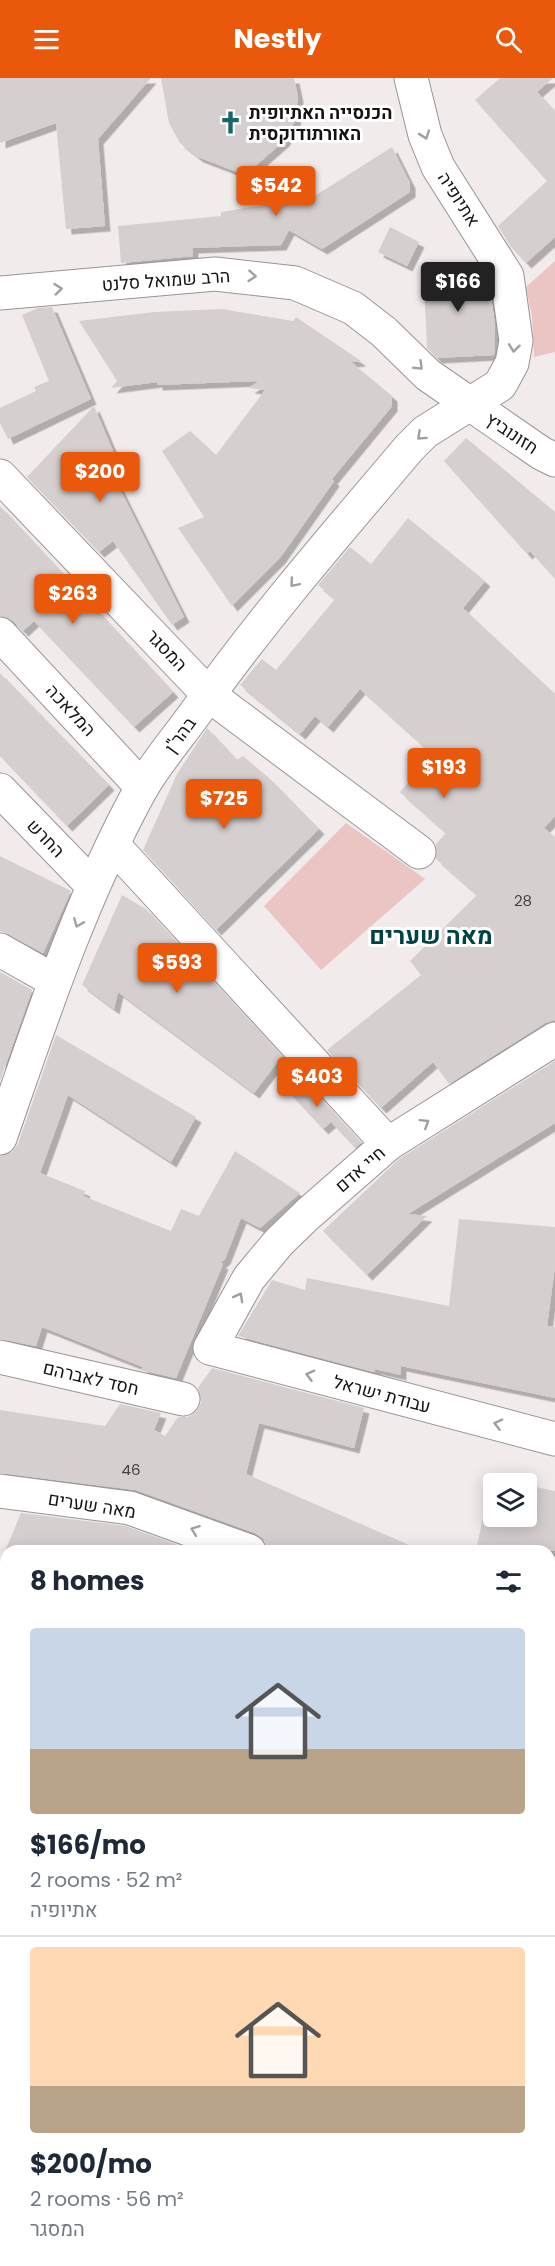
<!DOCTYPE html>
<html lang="en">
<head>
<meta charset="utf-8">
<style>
  body { margin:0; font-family:Poppins,Heebo,sans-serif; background:#f6f6f7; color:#1f2937; height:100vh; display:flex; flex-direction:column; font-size:22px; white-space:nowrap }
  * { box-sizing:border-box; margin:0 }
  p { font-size:20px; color:#747a83 }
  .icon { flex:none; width:33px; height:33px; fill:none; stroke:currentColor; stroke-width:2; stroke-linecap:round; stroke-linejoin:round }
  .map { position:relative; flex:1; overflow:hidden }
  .panel { position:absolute; left:0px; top:1467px; width:555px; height:722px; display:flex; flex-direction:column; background:#fff; border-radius:18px 18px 0 0; box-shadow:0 3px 15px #0003 }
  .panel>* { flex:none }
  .tools { position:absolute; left:483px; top:1395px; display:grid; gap:12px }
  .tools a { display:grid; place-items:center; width:54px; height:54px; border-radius:6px; background:#fff; box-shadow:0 3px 15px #0003; font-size:30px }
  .price { position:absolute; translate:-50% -51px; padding:0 14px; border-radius:6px; background:#ea580c; color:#fff; font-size:20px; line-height:39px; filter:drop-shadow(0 2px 3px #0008) }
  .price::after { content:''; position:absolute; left:50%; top:36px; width:18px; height:14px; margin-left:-9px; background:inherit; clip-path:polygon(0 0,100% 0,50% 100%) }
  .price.active { background:#222; color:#fff }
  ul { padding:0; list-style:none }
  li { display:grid; align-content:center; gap:12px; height:318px; padding:0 30px }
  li+li { border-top:2px solid #e0e1e3 }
  li span { display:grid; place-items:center; height:186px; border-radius:6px; color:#555 }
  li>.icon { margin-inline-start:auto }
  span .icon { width:108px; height:108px; fill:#fffc; stroke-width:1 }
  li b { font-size:26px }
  h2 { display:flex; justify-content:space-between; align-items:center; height:72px; padding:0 30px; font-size:26px }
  header { display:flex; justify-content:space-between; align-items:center; height:78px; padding:0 30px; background:#ea580c; color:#fff; font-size:27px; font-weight:700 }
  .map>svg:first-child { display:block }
</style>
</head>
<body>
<header><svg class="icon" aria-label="menu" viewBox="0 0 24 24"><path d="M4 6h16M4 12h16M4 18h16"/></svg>Nestly<svg class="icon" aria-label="search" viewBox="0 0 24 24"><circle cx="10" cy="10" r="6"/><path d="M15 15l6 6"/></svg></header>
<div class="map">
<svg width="555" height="2188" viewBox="0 0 555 2188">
  <defs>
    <filter id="shadow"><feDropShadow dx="5.5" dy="5.5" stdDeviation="0" flood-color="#0004"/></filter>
  </defs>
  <rect width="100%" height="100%" fill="#f2ebeb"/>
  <!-- green -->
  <g fill="#ebc4c4">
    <polygon points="555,183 555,274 534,279 532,239 526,209"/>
    <polygon points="346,745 425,801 321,892 264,828"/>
  </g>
  <!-- building -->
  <g fill="#d6cfcf" filter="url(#shadow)">
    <polygon points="0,0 151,0 98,61 105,148 66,151 56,45 0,65"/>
    <polygon points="161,0 294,0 298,19 295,43 284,63 245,97 198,79 180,65 169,45"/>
    <polygon points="500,0 553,0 537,14 555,34 555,159 526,185 511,169 498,148 547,103 475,22"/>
    <polygon points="392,69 410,105 410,114 322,171 289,152 281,167 193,170 193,178 121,185 118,148 221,138 221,134 313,119"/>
    <polygon points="390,149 419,164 407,188 378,174"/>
    <polygon points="455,184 455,198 484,197 489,205 495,247 494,277 437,280 427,270 423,185"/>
    <polygon points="52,229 91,321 8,361 0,345 0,330 36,313 34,309 49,303 22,237 38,230"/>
    <polygon points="222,231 293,243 296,239 361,283 351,284 392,318 392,328 332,401 334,403 280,480 232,528 178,450 204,439 162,373 190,353 216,377 265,312 249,310 259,303 157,307 157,304 111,310 117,303 79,243 154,234"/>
    <polygon points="94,328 122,394 114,399 184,539 172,547 113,463 99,474 27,399"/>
    <polygon points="466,360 555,434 555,501 530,473 527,476 444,383"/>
    <polygon points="0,428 173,614 134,649 34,543 23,553 13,543 0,538"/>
    <polygon points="408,440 485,503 463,530 555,616 555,738 544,750 555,759 555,942 545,945 449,1006 433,984 381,1030 327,972 421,897 410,883 477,817 436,781 436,766 446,755 400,714 433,677 360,611 328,649 315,638 300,656 240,607 262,581 276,592 335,521 318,507 350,469 371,486"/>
    <polygon points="0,595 109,707 67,748 0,678"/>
    <polygon points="207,650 237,682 243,678 269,700 319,751 216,852 143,772 177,696"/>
    <polygon points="0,778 71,813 43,875 0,853"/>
    <polygon points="122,817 146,831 282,978 254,1015 118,914 114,931 82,907"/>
    <polygon points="0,894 32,912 0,1003"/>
    <polygon points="56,957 196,1039 171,1084 68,1017 40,1095 85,1113 83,1118 171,1153 181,1131 199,1138 235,1073 300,1115 260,1150 241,1140 225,1181 220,1185 223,1186 176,1300 141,1292 143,1289 42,1249 36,1268 0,1261 0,1078 12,1074 18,1066"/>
    <polygon points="555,983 555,1045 408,1136 427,1138 367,1197 323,1153 399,1081"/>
    <polygon points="298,996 361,1065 355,1070 331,1044 323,1051 283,1008"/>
    <polygon points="459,1141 555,1149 555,1188 547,1248 555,1249 555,1320 401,1288 401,1297 375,1291 374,1294 238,1258 272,1202 305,1212 307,1200 449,1228"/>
    <polygon points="212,1290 364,1330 354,1370 259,1345 246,1396 423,1473 267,1473 264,1461 255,1455 136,1412 0,1395 0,1332 105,1348 120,1326 161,1335 154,1352 165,1358 178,1339 188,1339 197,1333 201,1325 198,1310"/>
    <polygon points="491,1400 518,1406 494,1406 494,1438 526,1438 526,1407 555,1413 555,1473 476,1473"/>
    <polygon points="21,1435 126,1448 194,1473 5,1473"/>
  </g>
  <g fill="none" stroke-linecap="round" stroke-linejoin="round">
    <defs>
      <g id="minor">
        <polyline points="0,215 215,196 295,205 353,230 384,254 428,297 541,375 555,382"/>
        <polyline points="0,398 209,617 419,774"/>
        <polyline points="0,556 142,709"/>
        <polyline points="0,712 93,808"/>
        <polyline points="113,767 388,1066"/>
        <polyline points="0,872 55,903"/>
        <polyline points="555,961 388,1066 308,1136 279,1164 249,1200 210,1270 555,1361"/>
        <path d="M0 1060C41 942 80 822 141 711 157 683 180 657 199 630 264 539 337 455 410 369L425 354 500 307 512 285 516 263 507 198 438 89 425 57 411 0"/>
        <polyline points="0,1279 183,1321"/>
        <polyline points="0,1413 130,1430 249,1473"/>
        <polyline points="549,1593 555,1594"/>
        <polyline points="0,1754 6,1754"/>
        <polyline points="0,1879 6,1879"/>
        <polyline points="549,1898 555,1907"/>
        <polyline points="0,1995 6,1994"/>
        <polyline points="0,2122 6,2122"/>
        <polyline points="465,2182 473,2188"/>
      </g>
    </defs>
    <!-- minor casing -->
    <use href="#minor" stroke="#9b9494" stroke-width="35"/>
    <!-- minor -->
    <use href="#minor" stroke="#fff" stroke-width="33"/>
  </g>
  <!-- one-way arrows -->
  <defs><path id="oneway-chevron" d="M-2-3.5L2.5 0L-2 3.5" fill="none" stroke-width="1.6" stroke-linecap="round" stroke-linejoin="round" transform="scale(1.5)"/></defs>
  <g stroke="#a1a0a0">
    <use href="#oneway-chevron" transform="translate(425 57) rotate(71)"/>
    <use href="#oneway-chevron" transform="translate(252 198) rotate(5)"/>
    <use href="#oneway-chevron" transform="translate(58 211) rotate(-6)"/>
    <use href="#oneway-chevron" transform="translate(514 270) rotate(97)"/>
    <use href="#oneway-chevron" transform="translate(419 288) rotate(44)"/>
    <use href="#oneway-chevron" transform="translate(421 358) rotate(138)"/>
    <use href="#oneway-chevron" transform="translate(294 505) rotate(130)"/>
    <use href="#oneway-chevron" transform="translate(78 845) rotate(112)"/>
    <use href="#oneway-chevron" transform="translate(425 1045) rotate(-32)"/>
    <use href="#oneway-chevron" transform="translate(239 1219) rotate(-61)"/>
    <use href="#oneway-chevron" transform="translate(310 1297) rotate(-165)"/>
    <use href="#oneway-chevron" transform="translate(498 1346) rotate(-166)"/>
    <use href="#oneway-chevron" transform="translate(195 1452) rotate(-159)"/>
  </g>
  <!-- icons -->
  <defs>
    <symbol id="church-bare" viewBox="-9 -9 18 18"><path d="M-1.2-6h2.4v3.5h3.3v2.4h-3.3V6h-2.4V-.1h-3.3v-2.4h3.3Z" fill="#186667" stroke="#fff" stroke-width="2.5" paint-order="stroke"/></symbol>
  </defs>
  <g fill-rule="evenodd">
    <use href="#church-bare" x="214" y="28" width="33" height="33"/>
  </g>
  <g text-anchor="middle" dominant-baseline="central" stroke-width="6" stroke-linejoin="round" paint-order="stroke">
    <!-- number labels -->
    <g font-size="15" fill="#454141">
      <text x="523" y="822">28</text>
      <text x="131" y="1391">46</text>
    </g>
    <!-- poi labels -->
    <g font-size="18" font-weight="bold" fill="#151212" stroke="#fff" text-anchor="start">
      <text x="249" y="34">הכנסייה האתיופית<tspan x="249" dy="21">האורתודוקסית</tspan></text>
    </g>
    <!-- street labels -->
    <g font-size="18" fill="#151212" stroke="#fff">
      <text transform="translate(459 121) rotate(57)">אתיופיה</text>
      <text transform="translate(166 202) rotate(-4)">הרב שמואל סלנט</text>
      <text transform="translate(512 355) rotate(34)">חזונוביץ</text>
      <text transform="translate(167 572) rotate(46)">המסגר</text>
      <text transform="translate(71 632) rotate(47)">המלאכה</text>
      <text transform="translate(180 657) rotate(-54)">בהר"ן</text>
      <text transform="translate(46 760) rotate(46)">החרש</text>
      <text transform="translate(360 1091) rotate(-41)">חיי אדם</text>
      <text transform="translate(91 1300) rotate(13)">חסד לאברהם</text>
      <text transform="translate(382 1316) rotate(15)">עבודת ישראל</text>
      <text transform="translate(92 1427) rotate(9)">מאה שערים</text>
    </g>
    <!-- district labels -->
    <g font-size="24" font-weight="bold" fill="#004344" stroke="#fff">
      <text x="431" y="857">מאה שערים</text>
    </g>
  </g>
</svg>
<div class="tools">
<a><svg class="icon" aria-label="layers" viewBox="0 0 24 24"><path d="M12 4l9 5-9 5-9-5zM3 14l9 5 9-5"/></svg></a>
</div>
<b class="price" style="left:276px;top:139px">$542</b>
<b class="price active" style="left:458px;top:235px">$166</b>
<b class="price" style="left:100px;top:425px">$200</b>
<b class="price" style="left:73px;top:547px">$263</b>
<b class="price" style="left:444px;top:721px">$193</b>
<b class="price" style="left:224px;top:752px">$725</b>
<b class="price" style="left:177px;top:916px">$593</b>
<b class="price" style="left:317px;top:1030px">$403</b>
<section class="panel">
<h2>8 homes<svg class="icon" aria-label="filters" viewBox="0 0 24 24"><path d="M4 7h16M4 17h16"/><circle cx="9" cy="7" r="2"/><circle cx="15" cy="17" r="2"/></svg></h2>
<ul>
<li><span style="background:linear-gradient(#c9d6e8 65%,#b9a48a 0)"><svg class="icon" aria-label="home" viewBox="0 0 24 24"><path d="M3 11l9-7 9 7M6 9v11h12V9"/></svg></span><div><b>$166/mo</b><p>2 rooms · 52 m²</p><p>אתיופיה</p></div></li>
<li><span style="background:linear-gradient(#ffd9b3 75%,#b9a48a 0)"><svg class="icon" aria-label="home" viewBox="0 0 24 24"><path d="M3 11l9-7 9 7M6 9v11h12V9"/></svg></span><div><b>$200/mo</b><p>2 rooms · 56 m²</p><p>המסגר</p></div></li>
</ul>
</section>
</div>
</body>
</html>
